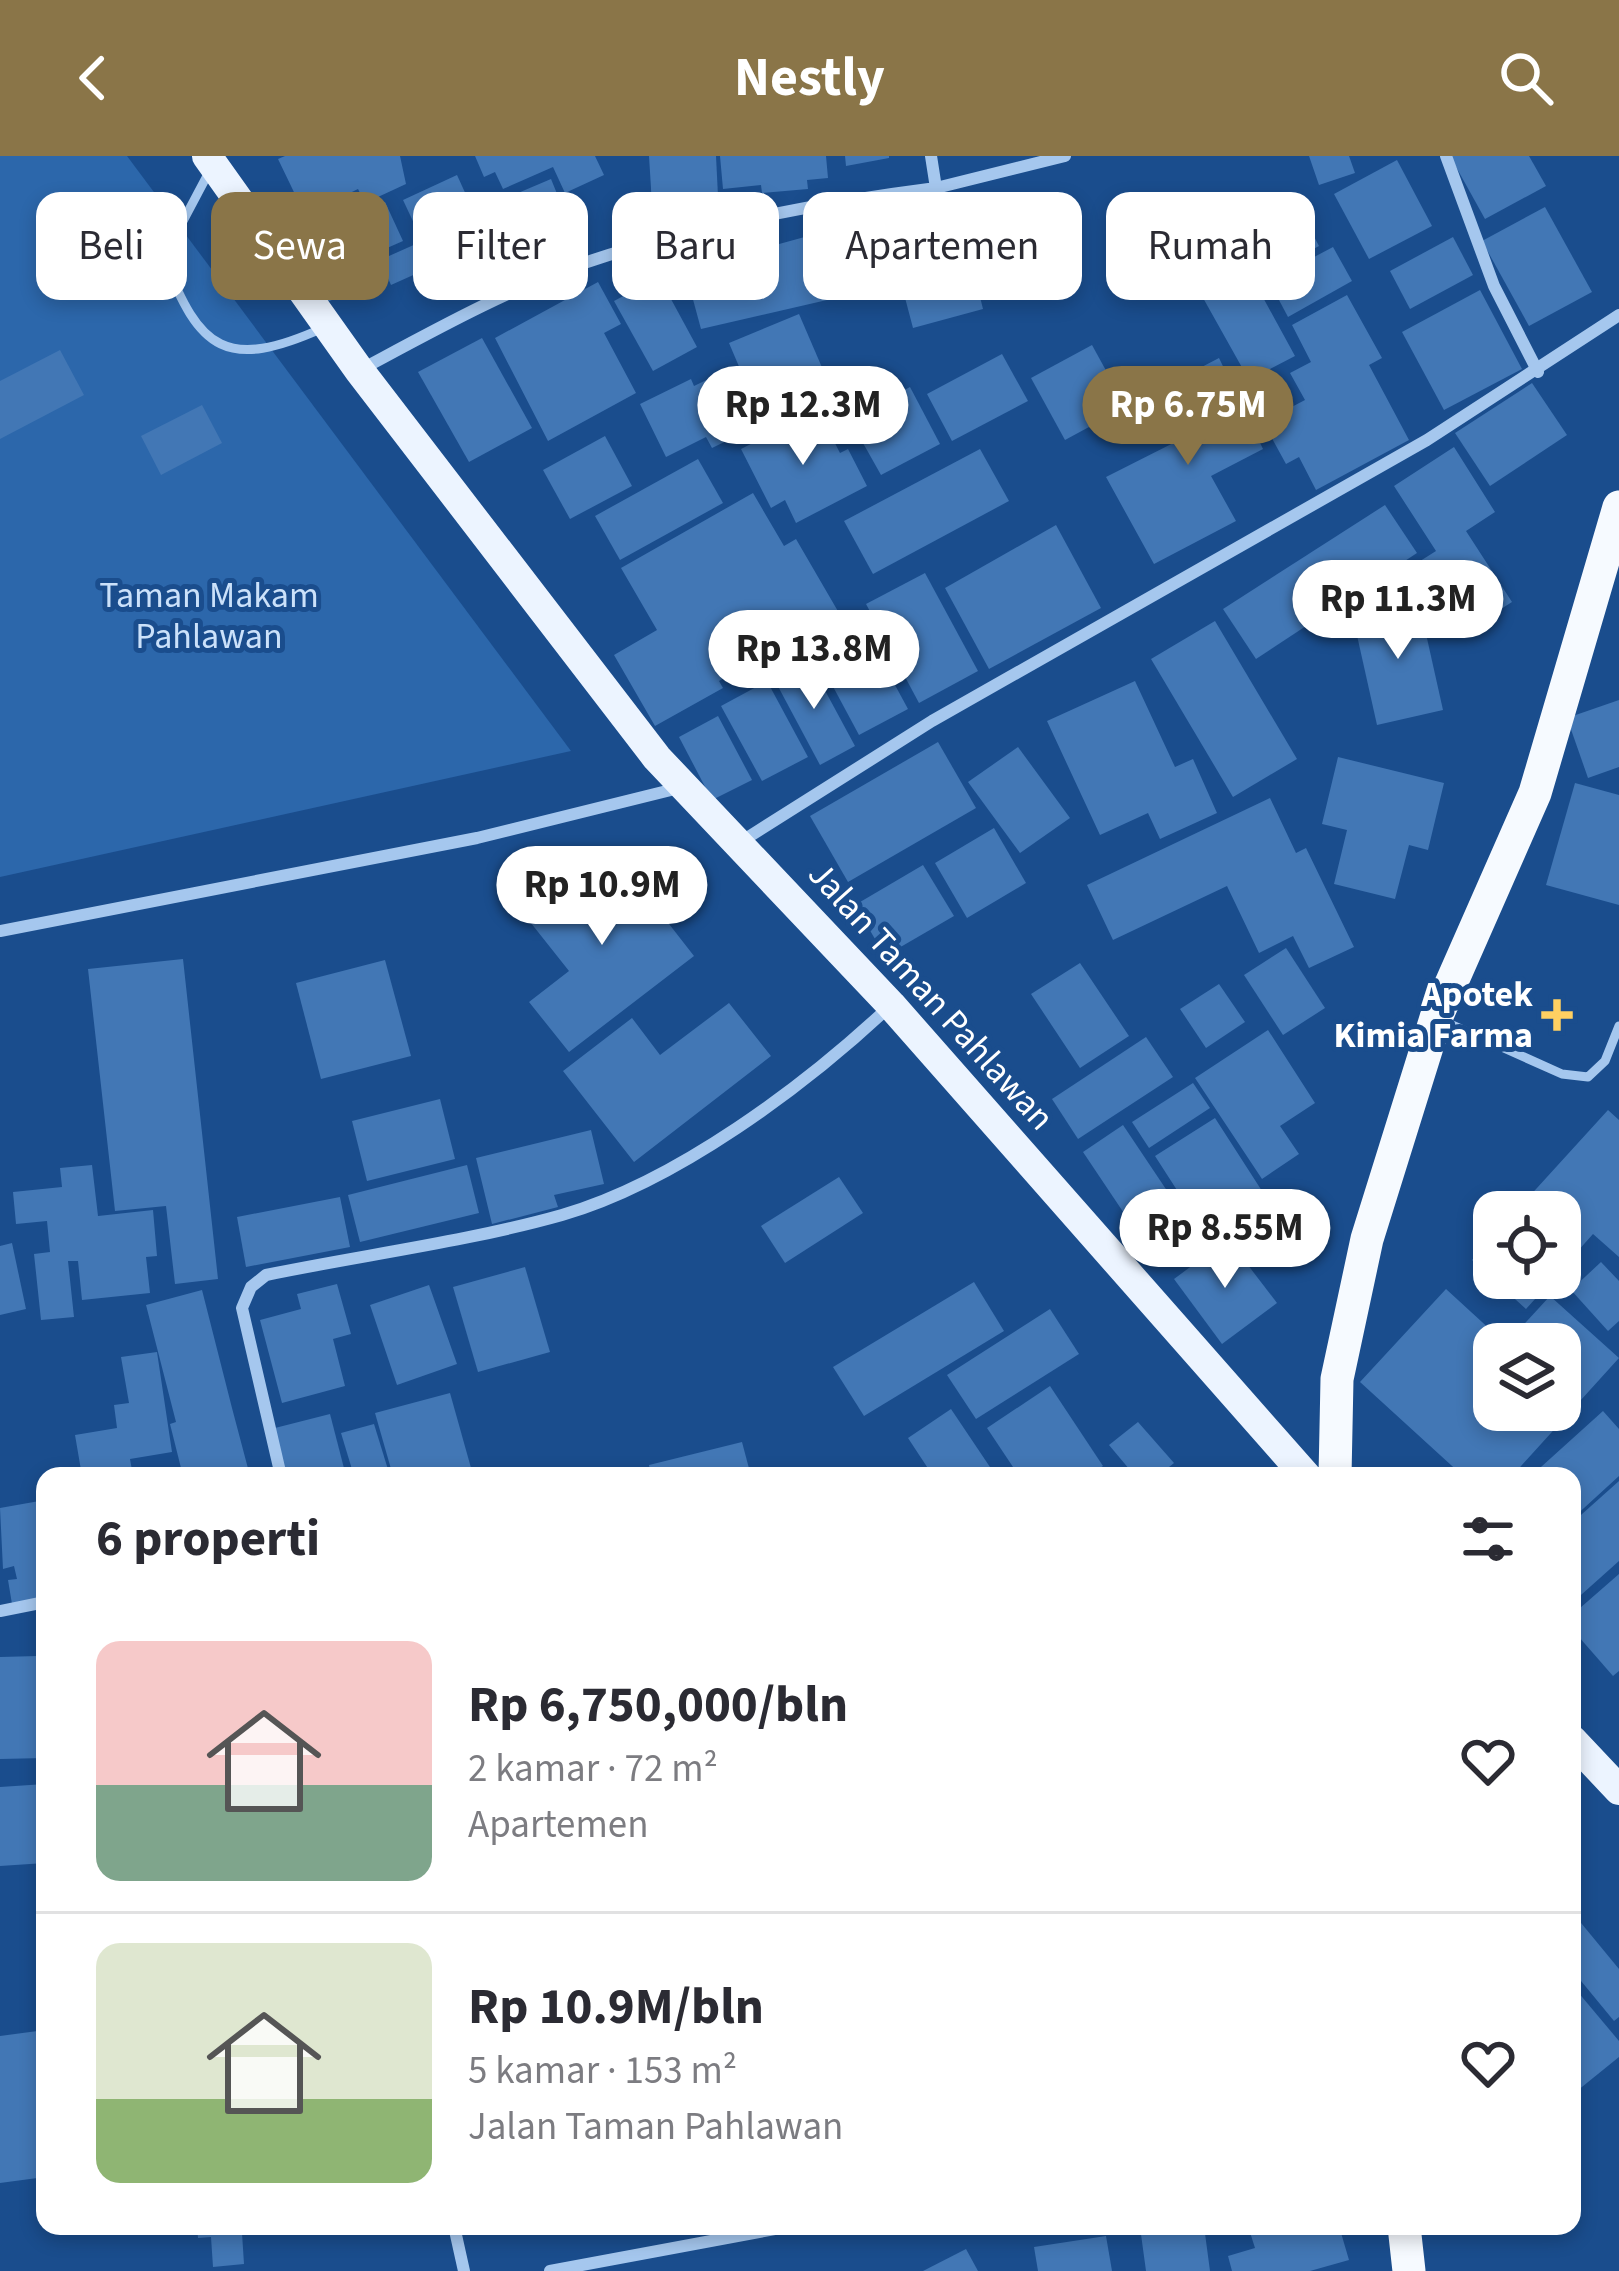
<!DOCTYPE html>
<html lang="id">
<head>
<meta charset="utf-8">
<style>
  body { margin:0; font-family:"Source Sans 3",sans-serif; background:#f7f7f7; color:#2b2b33; height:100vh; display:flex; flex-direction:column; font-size:45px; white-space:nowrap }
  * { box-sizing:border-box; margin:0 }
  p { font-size:39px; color:#7c7c81 }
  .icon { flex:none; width:66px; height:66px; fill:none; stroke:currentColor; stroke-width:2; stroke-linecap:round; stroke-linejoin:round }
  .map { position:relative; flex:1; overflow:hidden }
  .panel { position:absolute; left:36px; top:1311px; width:1545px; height:768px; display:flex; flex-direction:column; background:#fff; border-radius:24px; box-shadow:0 6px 18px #0003 }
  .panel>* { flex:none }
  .hud { position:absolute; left:36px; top:36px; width:1548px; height:108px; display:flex; gap:24px }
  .buttons { position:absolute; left:1473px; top:1035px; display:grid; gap:24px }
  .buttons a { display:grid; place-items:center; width:108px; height:108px; border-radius:24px; background:#fff; box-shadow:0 6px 18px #0003; font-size:60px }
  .price { position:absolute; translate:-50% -102px; padding:0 27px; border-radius:42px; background:#fff; color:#222; font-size:39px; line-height:78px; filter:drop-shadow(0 3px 6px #0008) }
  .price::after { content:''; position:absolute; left:50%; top:72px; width:36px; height:27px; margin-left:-18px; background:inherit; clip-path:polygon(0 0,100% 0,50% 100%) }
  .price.active { background:#8a7548; color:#fff }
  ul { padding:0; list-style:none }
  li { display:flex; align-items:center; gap:36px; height:300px; padding:0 60px }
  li+li { border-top:3px solid #e1e1e2 }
  li span { display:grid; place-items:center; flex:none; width:336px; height:240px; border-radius:24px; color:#555 }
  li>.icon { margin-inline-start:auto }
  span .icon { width:144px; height:144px; fill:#fffc; stroke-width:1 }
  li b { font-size:51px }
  h2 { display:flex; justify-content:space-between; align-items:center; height:144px; padding:0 60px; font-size:51px }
  .tag { padding:0 42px; border-radius:24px; background:#fff; box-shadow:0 6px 18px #0003; font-size:42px; line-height:108px }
  .tag.active { background:#8a7548; color:#fff }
  header { display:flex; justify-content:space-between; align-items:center; height:156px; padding:0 60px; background:#8a7548; color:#fff; font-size:54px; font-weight:700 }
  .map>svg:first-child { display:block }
</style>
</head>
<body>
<header><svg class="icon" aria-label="back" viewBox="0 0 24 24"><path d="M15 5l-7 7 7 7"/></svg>Nestly<svg class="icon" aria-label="search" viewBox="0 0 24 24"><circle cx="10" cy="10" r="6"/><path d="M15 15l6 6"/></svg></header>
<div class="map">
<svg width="1619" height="2115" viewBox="0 0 1619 2115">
  <rect width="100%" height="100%" fill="#1a4d8d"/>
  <!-- green -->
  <polygon fill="#2c67ab" points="0,0 127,0 571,595 0,721"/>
  <!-- building -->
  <g fill="#4277b5" fill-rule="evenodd">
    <polygon points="285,0 400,0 406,28 365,47 358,33 305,59 278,3"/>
    <polygon points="475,0 595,0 604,19 565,37 553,11 503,33 495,16 484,21"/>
    <polygon points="649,0 716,0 719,60 653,65"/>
    <polygon points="720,0 826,0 828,22 807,24 808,33 762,37 761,29 723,33"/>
    <polygon points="845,0 889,0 889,2 846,10"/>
    <polygon points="1309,0 1349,0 1355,17 1319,29"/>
    <polygon points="1450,0 1529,0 1546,30 1485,63"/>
    <polygon points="1397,4 1432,70 1369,103 1334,38"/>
    <polygon points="457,19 473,54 419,78 403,44"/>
    <polygon points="551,23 573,77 509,103 487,50"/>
    <polygon points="1292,39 1319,90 1254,125 1295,200 1249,224 1179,99"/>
    <polygon points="954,44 965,88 994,81 1007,129 979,137 983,153 913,172 884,62"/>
    <polygon points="385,46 403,85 337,114 348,137 325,147 315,125 303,130 285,91"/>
    <polygon points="1545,51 1592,136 1529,170 1482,85"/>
    <polygon points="106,66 124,101 61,134 43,100"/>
    <polygon points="848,69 866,135 701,173 685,114"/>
    <polygon points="454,71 473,125 432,143 420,116 391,129 380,104"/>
    <polygon points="1453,81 1473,119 1410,153 1390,115"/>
    <polygon points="1333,91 1352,125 1288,161 1269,125"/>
    <polygon points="659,121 697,191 653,215 614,145"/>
    <polygon points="598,126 621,168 604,177 636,237 548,285 495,182"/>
    <polygon points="1480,134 1522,213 1444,254 1402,176"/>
    <polygon points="1347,139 1382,202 1369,209 1409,284 1316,334 1299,301 1286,308 1263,266 1305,244 1290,217 1311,206 1292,169"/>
    <polygon points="799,158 833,237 763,267 729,187"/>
    <polygon points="482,182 532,272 469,306 418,216"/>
    <polygon points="1092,189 1126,251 1065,284 1031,222"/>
    <polygon points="60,194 84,239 0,283 0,225"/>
    <polygon points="1002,198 1028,245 952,285 927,238"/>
    <polygon points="1219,202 1263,293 1211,320 1236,365 1154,408 1106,321 1197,275 1171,227"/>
    <polygon points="725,215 753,272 712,292 706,281 666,301 640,248 691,223 694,230"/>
    <polygon points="1532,227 1567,279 1490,330 1455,277"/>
    <polygon points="910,231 940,288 881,319 850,264"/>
    <polygon points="202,249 222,287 161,319 141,280"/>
    <polygon points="818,254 840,297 848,293 867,330 796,367 785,344 771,352 741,293"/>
    <polygon points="605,280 632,330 570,363 543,314"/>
    <polygon points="1454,291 1495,356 1466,375 1512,446 1463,477 1417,407 1436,395 1394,330"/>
    <polygon points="980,293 1009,345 873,418 844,365"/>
    <polygon points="698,303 723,347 620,404 595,360"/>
    <polygon points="753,337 784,390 796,383 839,457 719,525 723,532 655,570 614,499 657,474 621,412"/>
    <polygon points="1385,349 1417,397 1256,503 1223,453"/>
    <polygon points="1056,369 1101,452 989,513 945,432"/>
    <polygon points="925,417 978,515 919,547 866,448"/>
    <polygon points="1418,442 1443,554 1377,569 1352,457"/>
    <polygon points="857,459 908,553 859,579 808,484"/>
    <polygon points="1215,465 1297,603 1233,641 1151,503"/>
    <polygon points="808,503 855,590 820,609 773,521"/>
    <polygon points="767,525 808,601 762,625 721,550"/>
    <polygon points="1135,525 1175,611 1193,603 1217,657 1160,683 1148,657 1100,679 1047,565"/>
    <polygon points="1619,544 1619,611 1588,622 1567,562"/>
    <polygon points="718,560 752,624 712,644 679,581"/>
    <polygon points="938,586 976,652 848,726 810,660"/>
    <polygon points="1018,591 1070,662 1020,697 968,626"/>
    <polygon points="1338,601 1444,627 1428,694 1409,689 1395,743 1334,728 1347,674 1322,668"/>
    <polygon points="1575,627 1619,639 1619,749 1546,729"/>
    <polygon points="1270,642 1296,697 1306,692 1354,791 1309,812 1293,780 1259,797 1227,730 1113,784 1087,729"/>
    <polygon points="994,672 1026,727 967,762 935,707"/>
    <polygon points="609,691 694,800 569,896 529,846 569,815 523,757"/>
    <polygon points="923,709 954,760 885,800 855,749"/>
    <polygon points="1286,792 1325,852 1283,879 1244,819"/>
    <polygon points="183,803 218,1123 175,1128 166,1050 115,1055 88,813"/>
    <polygon points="385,804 411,900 321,923 296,827"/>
    <polygon points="1080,807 1129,880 1080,912 1031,838"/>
    <polygon points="1219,828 1245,866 1206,892 1180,853"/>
    <polygon points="729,847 771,900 634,1006 563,915 632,862 660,899"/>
    <polygon points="1268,874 1315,947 1280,970 1299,998 1262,1023 1195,922"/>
    <polygon points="1146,881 1173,921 1078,983 1052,943"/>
    <polygon points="1193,927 1210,952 1149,992 1132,966"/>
    <polygon points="440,943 455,1003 367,1025 352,965"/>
    <polygon points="1608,954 1619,964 1619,1101 1593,1078 1560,1115 1560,1056 1515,1056"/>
    <polygon points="1215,962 1262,1035 1254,1039 1264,1054 1228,1077 1219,1062 1202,1073 1155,1000"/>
    <polygon points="1123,969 1200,1084 1160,1111 1083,996"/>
    <polygon points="591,974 604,1028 554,1039 558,1051 492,1068 476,1002"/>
    <polygon points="92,1009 98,1060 153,1054 157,1100 146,1101 150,1137 82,1144 78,1105 68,1105 74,1161 41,1164 34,1098 50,1096 47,1065 16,1068 13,1036 62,1031 60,1012"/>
    <polygon points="467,1009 479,1057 360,1086 348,1039"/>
    <polygon points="839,1021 863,1057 785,1107 761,1070"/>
    <polygon points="340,1041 350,1091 246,1111 237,1061"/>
    <polygon points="1494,1079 1494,1122 1554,1122 1526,1153 1472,1104"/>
    <polygon points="1228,1083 1277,1147 1222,1188 1174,1123"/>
    <polygon points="12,1087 26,1153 0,1159 0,1090"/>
    <polygon points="1601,1106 1619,1125 1619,1165 1608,1175 1571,1134"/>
    <polygon points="525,1111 550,1196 478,1216 453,1131"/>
    <polygon points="974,1126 1004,1175 864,1260 833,1211"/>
    <polygon points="337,1128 351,1178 333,1183 345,1230 282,1247 260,1164 301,1153 297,1138"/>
    <polygon points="429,1129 457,1208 397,1229 370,1149"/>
    <path d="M1446 1133 1506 1188 1550 1140 1619 1202 1512 1320H1463L1360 1226ZM1494 1188H1560V1254H1494Z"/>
    <polygon points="202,1134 232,1252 250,1320 183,1320 170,1268 176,1266 146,1149"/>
    <polygon points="1050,1153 1079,1198 976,1263 947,1219"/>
    <polygon points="157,1196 172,1296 130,1303 133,1320 82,1320 75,1279 117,1272 114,1249 129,1247 121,1201"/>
    <polygon points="1050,1230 1103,1310 1088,1320 1019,1320 987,1272"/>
    <polygon points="450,1237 473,1319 393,1320 375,1257"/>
    <polygon points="951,1253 996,1320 933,1320 908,1282"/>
    <polygon points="1603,1255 1619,1273 1619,1320 1572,1363 1572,1320 1531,1320"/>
    <polygon points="330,1258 346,1320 284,1320 271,1273"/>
    <polygon points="1138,1266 1174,1307 1158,1320 1135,1320 1109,1289"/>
    <polygon points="374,1268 390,1320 354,1320 341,1277"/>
    <polygon points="742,1286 751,1320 651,1320 649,1309"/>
    <polygon points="1619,1325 1619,1405 1572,1447 1572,1367"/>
    <polygon points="45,1344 45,1442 12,1448 8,1424 17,1423 14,1410 3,1413 0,1352"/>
    <polygon points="1619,1418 1619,1515 1613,1520 1572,1473 1572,1459"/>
    <polygon points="38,1500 45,1500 45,1602 0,1603 0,1501"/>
    <polygon points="45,1628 45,1707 0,1710 0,1631"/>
    <polygon points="1572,1756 1619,1813 1619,1861 1614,1865 1572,1814"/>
    <polygon points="1572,1829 1619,1885 1619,1901 1572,1939"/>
    <polygon points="45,1874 45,2021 0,2027 0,1880"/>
    <polygon points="197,2070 263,2070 264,2075 242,2077 244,2108 213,2111 211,2081 198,2082"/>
    <polygon points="1169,2070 1170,2074 1204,2070 1210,2115 1146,2115 1140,2071"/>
    <polygon points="1248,2070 1339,2070 1349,2104 1310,2115 1232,2115 1228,2100 1255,2092"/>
    <polygon points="1106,2080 1112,2115 1038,2115 1034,2091"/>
    <polygon points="966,2093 978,2115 923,2115"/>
  </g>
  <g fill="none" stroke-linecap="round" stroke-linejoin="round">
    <!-- service -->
    <g stroke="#a5c7ee" stroke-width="9">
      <path d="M209 16 164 101C199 195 227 215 323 172"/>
      <polyline points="1441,864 1562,918 1588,921 1605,905 1619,870"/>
    </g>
    <!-- minor -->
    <g stroke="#a5c7ee" stroke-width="12">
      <polyline points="1446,0 1494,130 1538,216"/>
      <polyline points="936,32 1065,0"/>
      <path d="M360 214C433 175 506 134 584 107 697 69 819 47 936 32L931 0"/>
      <polyline points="739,687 932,565 1427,284 1619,159"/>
      <polyline points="0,775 477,682 683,631"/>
      <path d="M281 1320 242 1152 251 1131 266 1119C363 1099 466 1086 562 1059 676 1026 805 930 891 849"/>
      <polyline points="0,1455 45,1446"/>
      <polyline points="454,2070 464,2115"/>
      <polyline points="550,2115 791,2070"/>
    </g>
    <!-- primary -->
    <g stroke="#ecf4ff" stroke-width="30">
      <polyline points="207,0 359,214 657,602 891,849 1306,1320"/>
      <polyline points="1572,1584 1619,1634"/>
    </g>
    <!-- trunk -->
    <g stroke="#f6faff" stroke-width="33">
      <polyline points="1335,1320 1337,1223 1367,1083 1436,862 1535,637 1619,351"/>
      <polyline points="1404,2070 1409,2115"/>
    </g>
  </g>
  <!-- markers -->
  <path fill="#ffd062" stroke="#1a4d8d" stroke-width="4.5" d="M1551 841h12v12h12v12h-12v12h-12v-12h-12v-12h12z"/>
  <g text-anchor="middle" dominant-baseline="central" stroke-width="10" stroke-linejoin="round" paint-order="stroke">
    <!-- park labels -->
    <g font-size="36" fill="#cbe1fa" stroke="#1a4d8d">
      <text x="209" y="439">Taman Makam<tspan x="209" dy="41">Pahlawan</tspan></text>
    </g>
    <!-- poi labels -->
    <g font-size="36" font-weight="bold" fill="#fff" stroke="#1a4d8d" text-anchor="end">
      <text x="1533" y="838">Apotek<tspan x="1533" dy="41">Kimia Farma</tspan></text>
    </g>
    <!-- street labels -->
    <g font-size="36" fill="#fff" stroke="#1a4d8d">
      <text transform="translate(931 840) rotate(48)">Jalan Taman Pahlawan</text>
    </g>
  </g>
</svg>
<div class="buttons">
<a><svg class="icon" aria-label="locate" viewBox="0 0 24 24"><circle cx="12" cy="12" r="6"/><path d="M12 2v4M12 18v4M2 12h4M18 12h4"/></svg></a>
<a><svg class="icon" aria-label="layers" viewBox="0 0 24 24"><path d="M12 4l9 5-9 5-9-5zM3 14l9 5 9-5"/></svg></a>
</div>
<b class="price" style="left:803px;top:312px">Rp 12.3M</b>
<b class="price active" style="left:1188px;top:312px">Rp 6.75M</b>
<b class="price" style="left:1398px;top:506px">Rp 11.3M</b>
<b class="price" style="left:814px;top:556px">Rp 13.8M</b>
<b class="price" style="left:602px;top:792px">Rp 10.9M</b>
<b class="price" style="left:1225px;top:1135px">Rp 8.55M</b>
<div class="hud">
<a class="tag">Beli</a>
<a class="tag active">Sewa</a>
<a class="tag">Filter</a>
<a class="tag">Baru</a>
<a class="tag">Apartemen</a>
<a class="tag">Rumah</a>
</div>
<section class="panel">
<h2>6 properti<svg class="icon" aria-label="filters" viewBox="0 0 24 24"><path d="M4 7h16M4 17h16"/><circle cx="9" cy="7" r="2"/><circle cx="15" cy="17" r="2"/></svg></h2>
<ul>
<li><span style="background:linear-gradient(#f6c9c9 60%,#7fa58c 0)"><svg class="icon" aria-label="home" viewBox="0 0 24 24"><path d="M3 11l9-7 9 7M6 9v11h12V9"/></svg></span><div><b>Rp 6,750,000/bln</b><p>2 kamar · 72 m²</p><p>Apartemen</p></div><svg class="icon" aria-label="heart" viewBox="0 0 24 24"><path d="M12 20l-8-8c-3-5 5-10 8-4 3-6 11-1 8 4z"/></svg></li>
<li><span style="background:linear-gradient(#dfe7d0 65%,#8fb573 0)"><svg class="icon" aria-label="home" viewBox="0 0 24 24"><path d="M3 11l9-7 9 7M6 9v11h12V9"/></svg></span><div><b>Rp 10.9M/bln</b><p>5 kamar · 153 m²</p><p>Jalan Taman Pahlawan</p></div><svg class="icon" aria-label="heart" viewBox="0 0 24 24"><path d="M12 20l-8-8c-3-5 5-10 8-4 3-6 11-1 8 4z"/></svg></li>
</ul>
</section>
</div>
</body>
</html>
